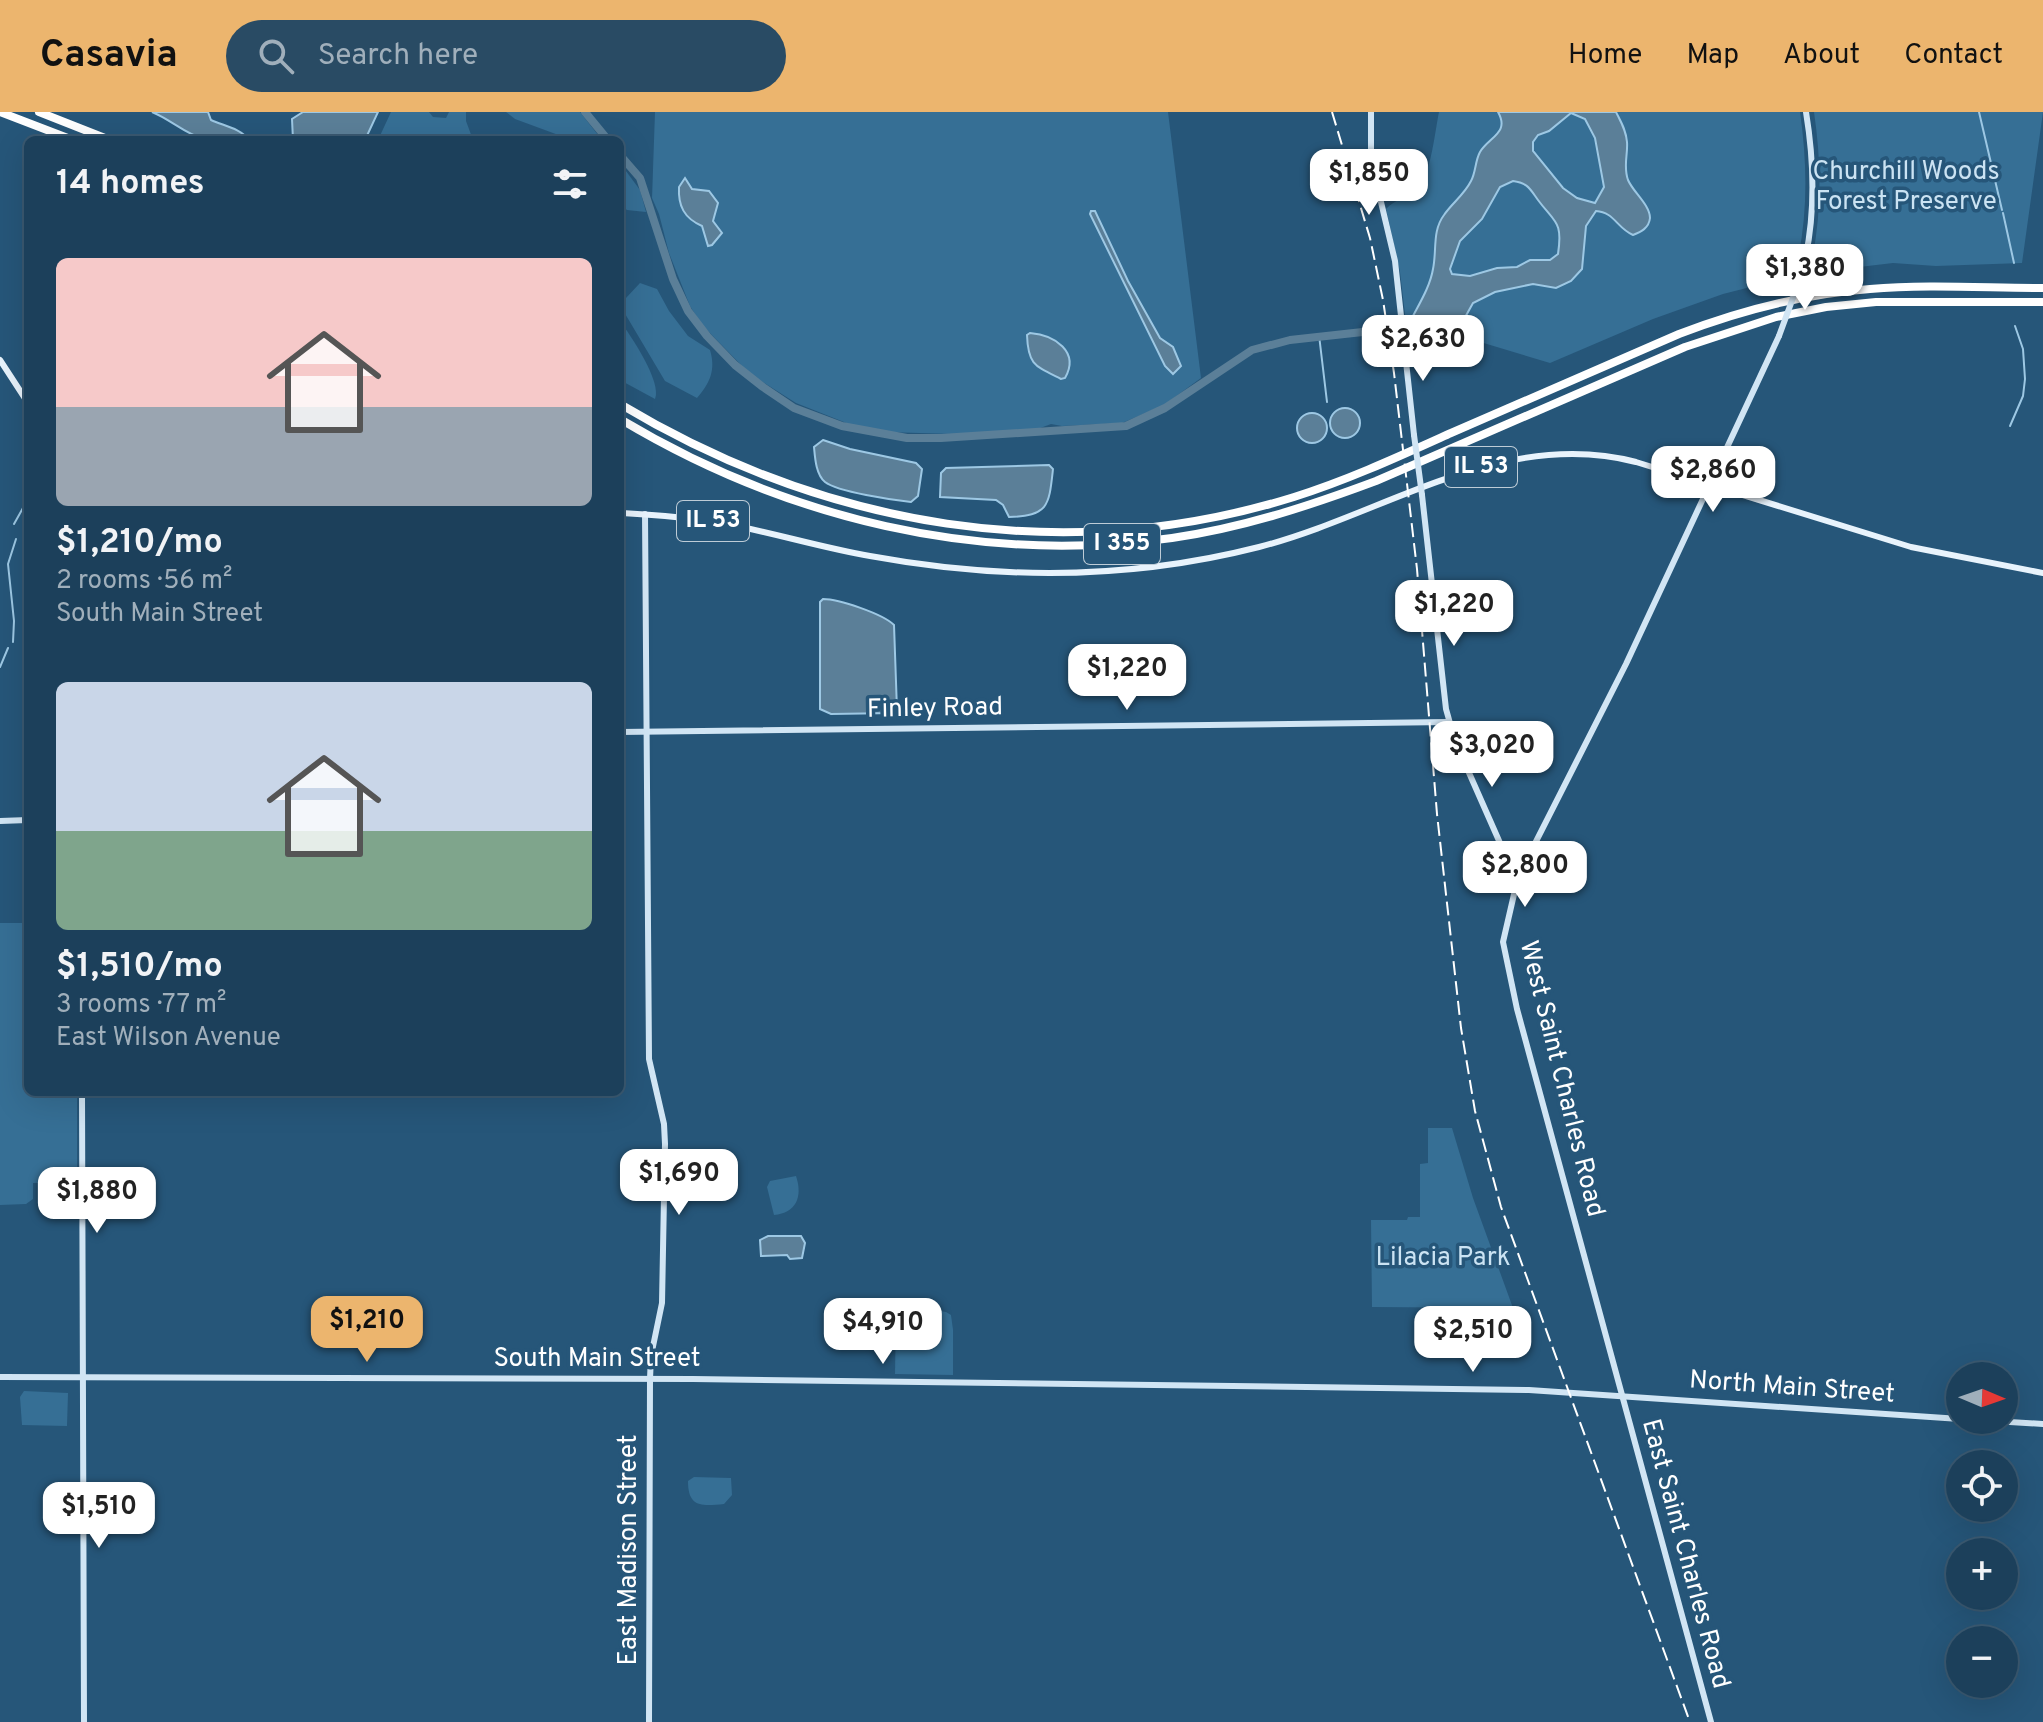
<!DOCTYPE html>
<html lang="en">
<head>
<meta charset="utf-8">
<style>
  body { margin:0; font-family:Overpass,sans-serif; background:#294b64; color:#f1f3f6; height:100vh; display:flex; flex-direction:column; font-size:30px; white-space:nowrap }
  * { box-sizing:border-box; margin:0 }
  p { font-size:26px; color:#a0afbb }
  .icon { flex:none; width:44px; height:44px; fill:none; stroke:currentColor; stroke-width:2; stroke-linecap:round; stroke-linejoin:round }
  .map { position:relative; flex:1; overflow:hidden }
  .drawer { position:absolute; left:24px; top:24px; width:600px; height:960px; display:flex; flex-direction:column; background:#1c405b; border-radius:12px; box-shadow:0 8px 32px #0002,0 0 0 2px #3a5971 }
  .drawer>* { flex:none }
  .needle { width:52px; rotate:92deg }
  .fabs { position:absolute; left:1946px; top:1250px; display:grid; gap:16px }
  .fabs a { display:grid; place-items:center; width:72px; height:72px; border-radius:50%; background:#1c405b; box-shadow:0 8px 32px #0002,0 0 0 2px #3a5971; font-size:40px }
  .price { position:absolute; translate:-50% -68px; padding:0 18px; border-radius:16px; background:#fff; color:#222; font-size:26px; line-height:52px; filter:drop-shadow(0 2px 4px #0008) }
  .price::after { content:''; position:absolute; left:50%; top:48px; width:24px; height:18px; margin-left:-12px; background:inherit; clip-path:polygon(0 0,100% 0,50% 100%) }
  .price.current { background:#ecb56e; color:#111 }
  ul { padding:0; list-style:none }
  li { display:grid; align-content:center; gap:16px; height:424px; padding:0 32px }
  li span { display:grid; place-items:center; height:248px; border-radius:12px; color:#555 }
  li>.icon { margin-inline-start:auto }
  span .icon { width:144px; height:144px; fill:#fffc; stroke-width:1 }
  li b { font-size:34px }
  h2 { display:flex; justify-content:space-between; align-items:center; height:96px; padding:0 32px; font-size:34px }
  header { display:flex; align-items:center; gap:48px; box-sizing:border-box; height:112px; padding:0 40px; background:#ecb56e; color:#111 }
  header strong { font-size:38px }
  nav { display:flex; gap:44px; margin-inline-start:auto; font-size:28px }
  .search { width:560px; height:72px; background:#294b64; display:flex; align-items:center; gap:20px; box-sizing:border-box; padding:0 28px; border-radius:44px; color:#a0afbb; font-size:30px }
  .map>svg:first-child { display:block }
</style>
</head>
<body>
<header>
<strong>Casavia</strong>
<div class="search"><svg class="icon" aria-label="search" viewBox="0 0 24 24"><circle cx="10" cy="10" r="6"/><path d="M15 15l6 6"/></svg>Search here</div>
<nav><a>Home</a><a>Map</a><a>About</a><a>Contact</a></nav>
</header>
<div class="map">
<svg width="2043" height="1610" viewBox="0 0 2043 1610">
  <rect width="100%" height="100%" fill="#265679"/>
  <!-- green -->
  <g fill="#366f95">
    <polygon points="391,0 429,0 433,5 446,6 449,0 466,0 466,9 473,28 378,28"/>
    <polygon points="506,0 580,0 602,28 572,28 515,7"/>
    <polygon points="655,0 1168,0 1201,266 1164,293 1122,311 1062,314 1051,312 1035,318 952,322 886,320 854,314 796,291 750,262 702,213 690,194 669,141 659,102 652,86"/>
    <path d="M1439 0H1800C1808 56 1808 110 1794 164L1723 182 1653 207 1550 251 1467 226 1409 235 1400 160 1386 97C1395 87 1410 85 1418 76 1431 62 1435 19 1439 0Z"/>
    <path d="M1814 0H2043L2022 151 1936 154 1893 151 1809 161C1822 108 1822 54 1814 0Z"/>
    <polygon points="620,51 640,78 646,100 627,98 620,92"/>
    <path d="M640 171 657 177 669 199 688 224 710 238C716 258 710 271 697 286L665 269 624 200 626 186Z"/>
    <path d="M620 209C631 224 662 270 655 287L620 268Z"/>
    <polygon points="0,811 28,811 28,980 77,980 77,1070 33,1071 33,1087 26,1092 0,1093"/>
    <polygon points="1428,1016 1452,1016 1473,1086 1513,1196 1372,1195 1371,1108 1407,1108 1408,1105 1420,1105 1420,1052 1428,1051"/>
    <path d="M796 1064C803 1085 796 1101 774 1103L767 1075 770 1069Z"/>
    <polygon points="920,1196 946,1200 951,1203 953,1218 953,1263 895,1262 896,1201 898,1197"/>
    <polygon points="24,1279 68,1281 67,1314 22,1313 20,1285"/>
    <path d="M694 1365 731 1366 732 1383 724 1392C702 1394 688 1396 688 1369Z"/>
  </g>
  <!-- water -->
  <g fill="#5b7f98" stroke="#9dc8e4" stroke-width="2" fill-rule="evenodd">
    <path d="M152 0H208L211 8C224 14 240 16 249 28 235 28 217 31 204 27 185 22 170 7 152 0Z"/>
    <polygon points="303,0 378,0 365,28 293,28 292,7"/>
    <path d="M1498 0H1616C1621 10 1626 18 1627 30 1628 43 1623 54 1628 68 1633 80 1650 93 1650 106 1649 116 1641 120 1633 123 1617 116 1614 100 1596 99L1586 114 1582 157 1571 169 1556 176 1533 172 1495 180 1473 191 1463 209 1453 218 1408 220 1407 208H1411C1419 192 1430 175 1433 157 1437 138 1432 119 1444 103 1452 91 1464 83 1471 69 1476 60 1475 49 1480 40 1489 25 1510 21 1498 0ZM1571 1 1585 7 1595 26 1604 75 1595 91 1577 86 1563 76 1533 39V30L1538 23 1549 19ZM1513 69C1528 71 1530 77 1538 88 1555 111 1563 109 1558 142L1550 148H1530L1517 155 1497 156 1470 164 1452 162 1450 157 1460 129 1482 107 1500 75Z"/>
    <path d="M685 66 692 77 709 79 718 91 713 109 722 121 712 133 708 134 702 114C684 106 678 94 679 75Z"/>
    <polygon points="1091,99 1095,99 1128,169 1160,226 1173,235 1181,254 1173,262 1165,254 1090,102"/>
    <path d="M1030 221C1055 223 1080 240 1065 266L1061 267C1035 254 1028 253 1027 223Z"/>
    <circle cx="1345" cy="311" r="15"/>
    <circle cx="1312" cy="316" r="15"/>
    <path d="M823 328 850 337 916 351 922 357 918 384 911 390C893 388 838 380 825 370 816 363 815 346 814 335Z"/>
    <path d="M1049 353 1053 357C1049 393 1049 404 1009 405L1003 393 996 388 940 385 941 361 946 356Z"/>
    <path d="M823 487C839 487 883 502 894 513L897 598 894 601 831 602 820 597V490Z"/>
    <polygon points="768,1124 801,1124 805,1131 802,1146 790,1147 787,1143 761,1144 760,1128"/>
  </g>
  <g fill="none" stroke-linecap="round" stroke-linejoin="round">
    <!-- stream -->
    <g stroke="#9dc8e4" stroke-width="2">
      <polyline points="1979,0 2002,98"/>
      <polyline points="2003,101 2014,151"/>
      <polyline points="1319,223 1327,290"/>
      <polyline points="2010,314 2023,284 2025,267 2023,237 2015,214"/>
      <polyline points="14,412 28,387"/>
      <polyline points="13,530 14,509 8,452 16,427"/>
      <polyline points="0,555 8,536"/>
    </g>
    <!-- river -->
    <g stroke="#5b7f98" stroke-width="8">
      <polyline points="585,0 608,28"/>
      <polyline points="620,43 640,66 673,167 688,199 707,224 735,253 763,275 794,296 842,314 907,326 941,326 1126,314 1165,296 1252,238 1290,228 1408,215"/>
    </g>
    <!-- secondary -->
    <g stroke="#d1e5f4" stroke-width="6">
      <polyline points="1371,0 1371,48 1395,149 1414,323"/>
      <path d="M1801 164C1816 110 1815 55 1806 0"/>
      <polyline points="1422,383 1446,597 1455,629 1500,731 1510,744 1524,753"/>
      <polyline points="645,402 649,947 664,1012 665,1032 662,1191 651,1244 650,1267 649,1610"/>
      <polyline points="620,620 1449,610"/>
      <polyline points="0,709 28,708"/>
      <polyline points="82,980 84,1610"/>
      <polyline points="0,1265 693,1267 1529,1278 1960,1307"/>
      <polyline points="1977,1308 2043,1312"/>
      <polyline points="1711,1610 1517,897 1503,830 1518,765 1626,552 1779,224"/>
    </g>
    <!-- primary -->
    <g stroke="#e8f3fc" stroke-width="6">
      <polyline points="0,248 28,291"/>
      <path d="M620 401C652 403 685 405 716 410 768 419 818 435 870 444 1000 468 1130 468 1259 435 1384 403 1502 315 1636 350L1911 435 2043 461"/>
    </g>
    <!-- highway -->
    <g stroke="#fff" stroke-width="8">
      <polyline points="0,0 73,28"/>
      <polyline points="39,0 110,28"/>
      <path d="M620 292C825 415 1062 457 1294 385 1348 368 1400 344 1451 321 1527 288 1603 255 1679 222 1741 198 1804 182 1870 177 1927 172 1986 176 2043 176"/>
      <path d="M620 307C787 407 978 453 1172 426 1242 416 1309 394 1376 369L1685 235 1776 205 1826 195 1876 190H2043"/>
    </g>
    <!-- rail -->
    <polyline stroke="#fff" stroke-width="2" stroke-dasharray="14 6" stroke-linecap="butt" points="1332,0 1370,126 1383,188 1394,261 1417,457 1437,702 1461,916 1475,999 1501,1095 1690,1610"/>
    <!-- secondary-bridge -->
    <g stroke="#d1e5f4" stroke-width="6">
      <polyline points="1779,224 1801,164"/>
      <polyline points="1414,323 1422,383"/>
    </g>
  </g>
  <g text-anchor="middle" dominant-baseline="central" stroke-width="7" stroke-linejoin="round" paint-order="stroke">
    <!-- shield labels -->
    <g fill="#265679" stroke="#beccd7" stroke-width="2">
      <rect x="1445" y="335" width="72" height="40" rx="6"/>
      <rect x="677" y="389" width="72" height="40" rx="6"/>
      <rect x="1084" y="412" width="76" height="40" rx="6"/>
    </g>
    <g font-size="24" font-weight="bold" fill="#fff">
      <text x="1481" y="355">IL 53</text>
      <text x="713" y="409">IL 53</text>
      <text x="1122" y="432">I 355</text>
    </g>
    <!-- park labels -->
    <g font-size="26" fill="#cbe3f3" stroke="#265679">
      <text x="1906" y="60">Churchill Woods<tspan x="1906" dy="30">Forest Preserve</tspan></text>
      <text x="1443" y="1146">Lilacia Park</text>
    </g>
    <!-- street labels -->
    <g font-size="26" fill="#fff" stroke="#265679">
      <text transform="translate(935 597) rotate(-1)">Finley Road</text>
      <text transform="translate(1561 967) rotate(76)">West Saint Charles Road</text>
      <text x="597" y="1247">South Main Street</text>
      <text transform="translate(1792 1276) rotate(4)">North Main Street</text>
      <text transform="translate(629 1438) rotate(-90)">East Madison Street</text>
      <text transform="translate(1685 1442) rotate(75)">East Saint Charles Road</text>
    </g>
  </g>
</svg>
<div class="fabs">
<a><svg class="needle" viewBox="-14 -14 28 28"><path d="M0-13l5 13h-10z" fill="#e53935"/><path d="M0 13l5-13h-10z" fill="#a0afbb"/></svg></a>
<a><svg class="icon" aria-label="locate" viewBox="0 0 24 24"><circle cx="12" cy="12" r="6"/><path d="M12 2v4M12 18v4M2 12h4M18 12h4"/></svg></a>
<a>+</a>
<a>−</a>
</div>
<b class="price" style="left:1369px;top:105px">$1,850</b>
<b class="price" style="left:1805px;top:200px">$1,380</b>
<b class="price" style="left:1423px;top:271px">$2,630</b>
<b class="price" style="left:1713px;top:402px">$2,860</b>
<b class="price" style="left:1454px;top:536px">$1,220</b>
<b class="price" style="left:1127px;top:600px">$1,220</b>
<b class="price" style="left:1492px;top:677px">$3,020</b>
<b class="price" style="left:1525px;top:797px">$2,800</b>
<b class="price" style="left:679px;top:1105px">$1,690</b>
<b class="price" style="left:97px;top:1123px">$1,880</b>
<b class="price current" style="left:367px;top:1252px">$1,210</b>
<b class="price" style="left:883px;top:1254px">$4,910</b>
<b class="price" style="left:1473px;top:1262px">$2,510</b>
<b class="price" style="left:99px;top:1438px">$1,510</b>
<section class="drawer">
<h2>14 homes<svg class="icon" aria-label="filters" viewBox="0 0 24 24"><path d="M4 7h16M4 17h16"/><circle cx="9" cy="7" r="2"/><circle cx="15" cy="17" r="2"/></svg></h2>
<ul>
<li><span style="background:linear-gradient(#f6c9c9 60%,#9aa5b1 0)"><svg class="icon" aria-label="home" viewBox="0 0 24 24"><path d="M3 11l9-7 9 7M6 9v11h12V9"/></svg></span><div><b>$1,210/mo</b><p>2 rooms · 56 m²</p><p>South Main Street</p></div></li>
<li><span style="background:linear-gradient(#c9d6e8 60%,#7fa58c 0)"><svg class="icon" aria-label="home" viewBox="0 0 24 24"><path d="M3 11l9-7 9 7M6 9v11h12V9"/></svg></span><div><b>$1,510/mo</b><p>3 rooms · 77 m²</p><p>East Wilson Avenue</p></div></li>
</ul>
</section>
</div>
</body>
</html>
